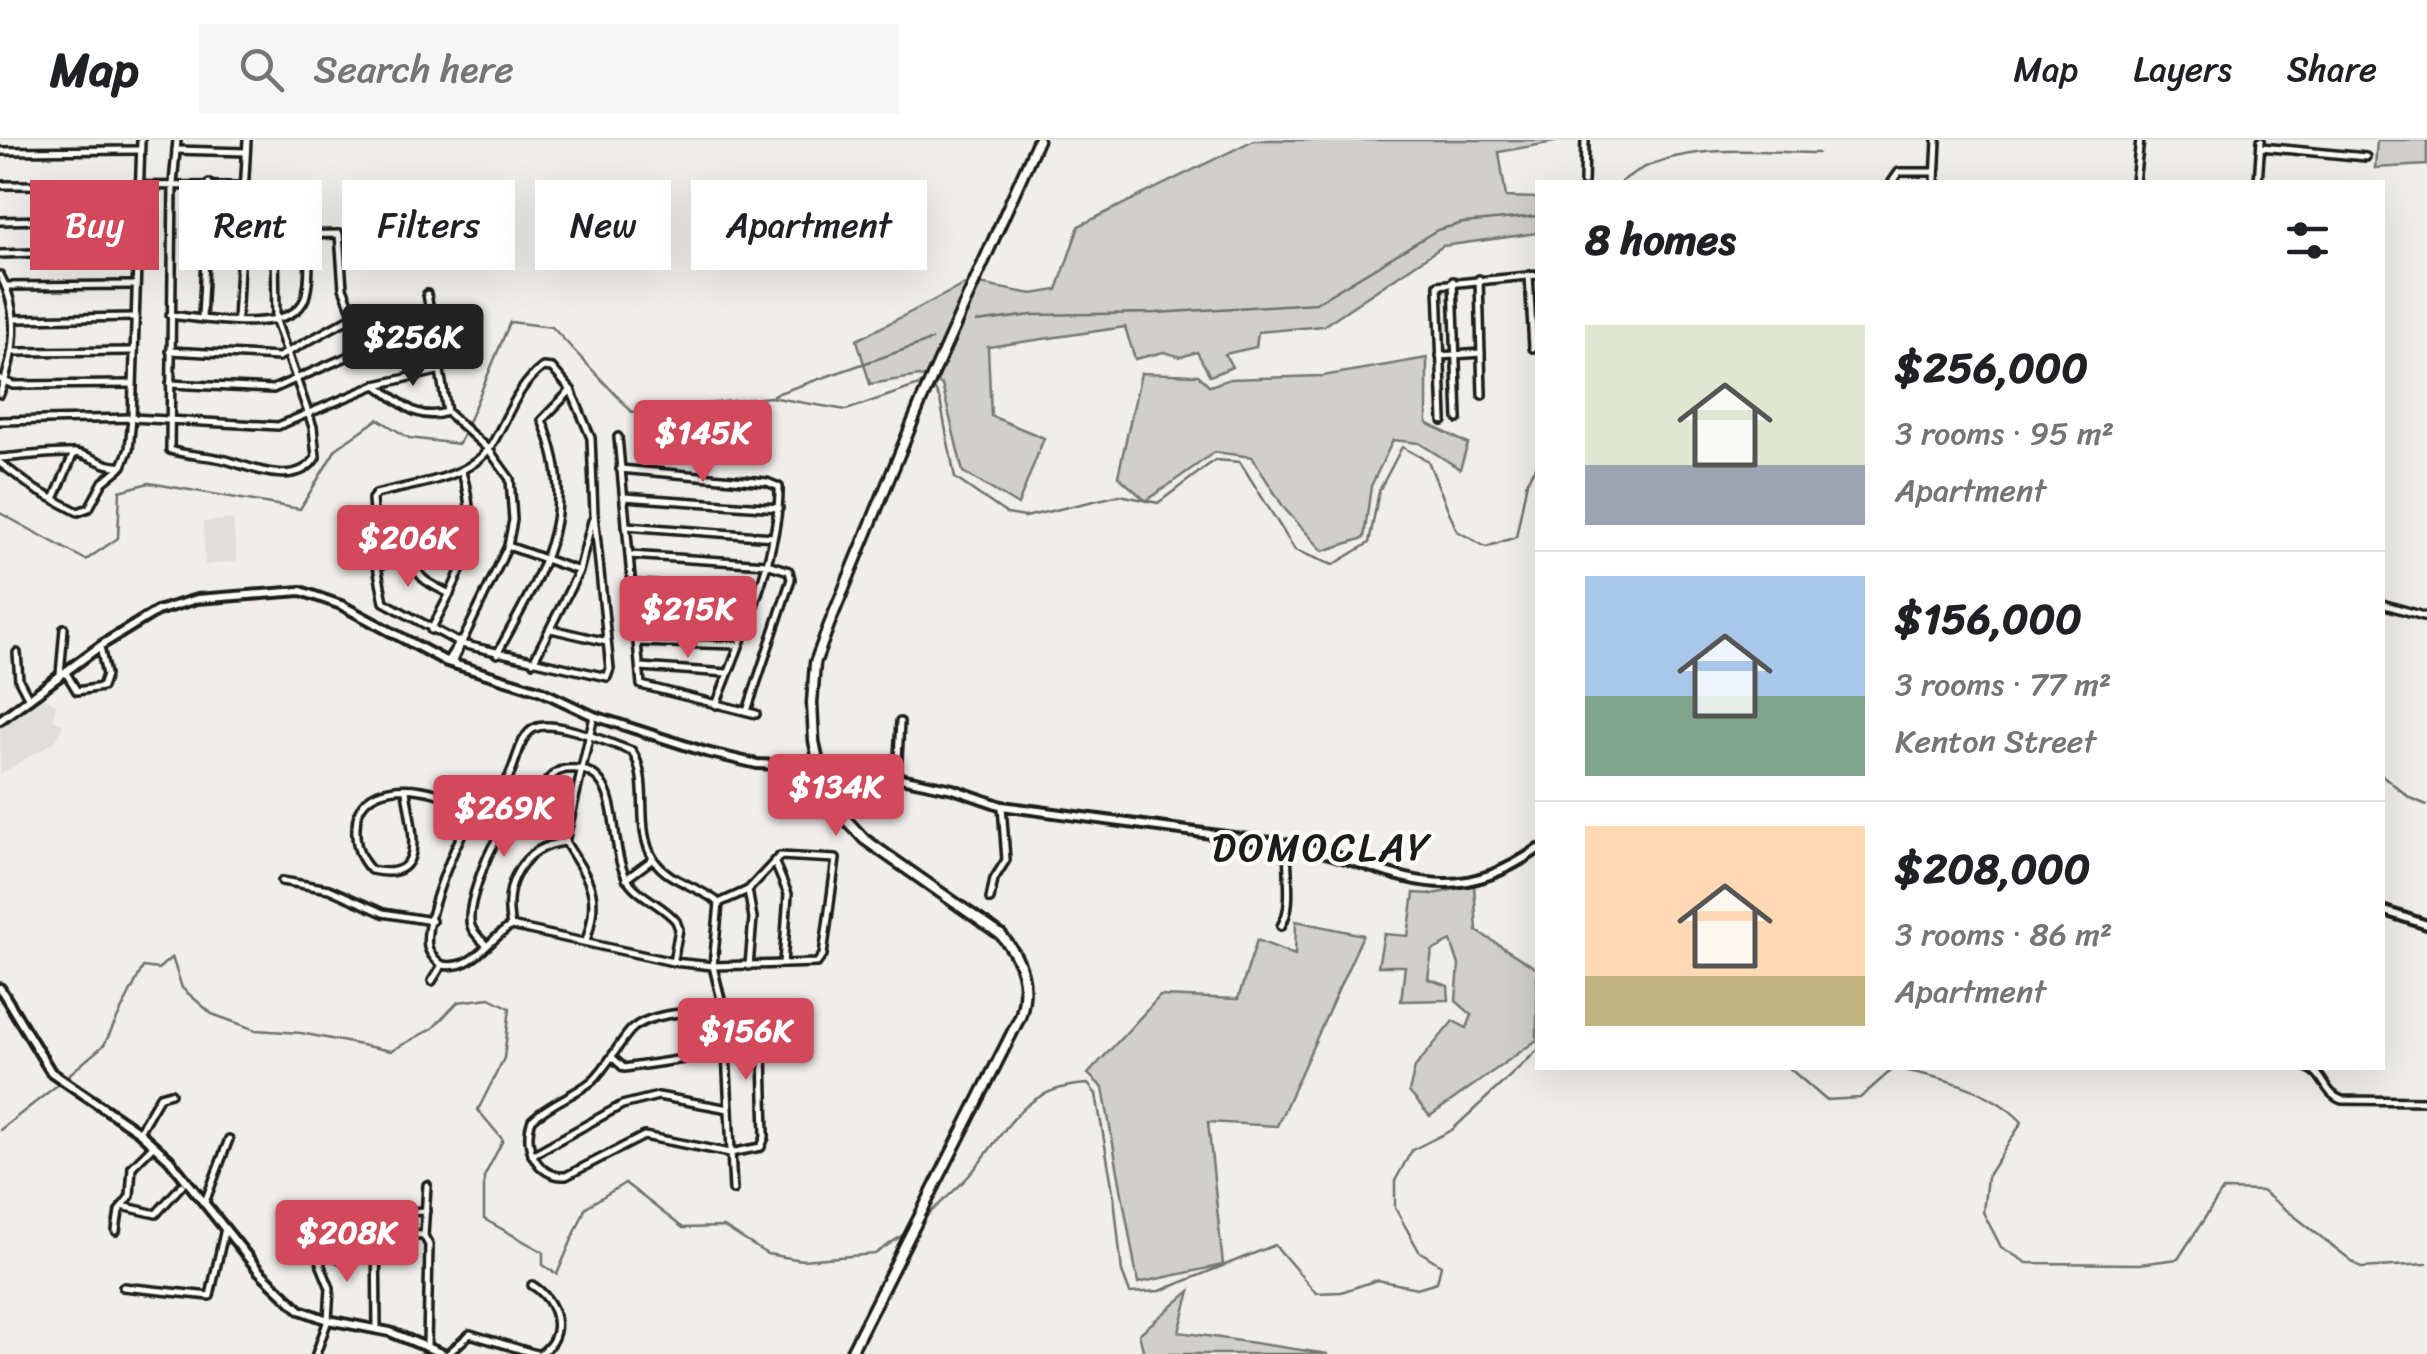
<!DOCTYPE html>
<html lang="en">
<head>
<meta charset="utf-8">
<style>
  body { margin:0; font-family:Sriracha,sans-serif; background:#f6f6f6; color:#202124; height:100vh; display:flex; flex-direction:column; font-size:38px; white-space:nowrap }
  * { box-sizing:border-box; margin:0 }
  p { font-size:32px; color:#757577 }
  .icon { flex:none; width:55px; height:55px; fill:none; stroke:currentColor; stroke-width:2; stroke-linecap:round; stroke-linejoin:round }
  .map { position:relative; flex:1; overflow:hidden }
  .sheet { position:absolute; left:1535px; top:40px; width:850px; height:890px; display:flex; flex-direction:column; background:#fff; border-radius:0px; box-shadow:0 10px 40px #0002 }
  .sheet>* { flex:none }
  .guide { position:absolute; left:30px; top:40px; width:950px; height:90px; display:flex; gap:20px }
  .price { position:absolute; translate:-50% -85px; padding:0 22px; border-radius:10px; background:#d1495b; color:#fff; font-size:32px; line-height:65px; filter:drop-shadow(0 2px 5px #0008) }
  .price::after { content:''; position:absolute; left:50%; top:60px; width:30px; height:22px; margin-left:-15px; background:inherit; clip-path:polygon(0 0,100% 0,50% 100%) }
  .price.active { background:#222; color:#fff }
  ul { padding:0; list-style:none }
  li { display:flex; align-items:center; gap:30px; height:250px; padding:0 50px }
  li+li { border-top:2px solid #e0e0e0 }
  li span { display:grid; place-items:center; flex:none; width:280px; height:200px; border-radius:0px; color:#555 }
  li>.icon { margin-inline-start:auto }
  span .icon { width:120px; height:120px; fill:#fffc; stroke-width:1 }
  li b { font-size:42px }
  h2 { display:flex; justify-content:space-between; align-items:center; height:120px; padding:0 50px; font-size:42px }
  .pill { padding:0 35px; border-radius:0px; background:#fff; box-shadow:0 10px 40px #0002; font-size:35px; line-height:90px }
  .pill.active { background:#d1495b; color:#fff }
  header { display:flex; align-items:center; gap:60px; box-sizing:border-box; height:140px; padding:0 50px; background:#fff; border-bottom:2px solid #e0e0e0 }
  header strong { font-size:48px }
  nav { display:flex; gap:55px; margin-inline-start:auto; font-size:35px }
  .search { width:700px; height:90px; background:#f6f6f6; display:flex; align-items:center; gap:25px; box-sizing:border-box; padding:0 35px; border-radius:0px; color:#757577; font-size:38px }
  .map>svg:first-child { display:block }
</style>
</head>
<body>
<header>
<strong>Map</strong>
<div class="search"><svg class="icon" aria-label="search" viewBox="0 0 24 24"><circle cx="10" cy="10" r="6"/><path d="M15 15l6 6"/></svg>Search here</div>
<nav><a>Map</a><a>Layers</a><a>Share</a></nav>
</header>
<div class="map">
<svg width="2427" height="1214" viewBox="0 0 2427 1214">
  <rect width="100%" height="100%" fill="#f0eeea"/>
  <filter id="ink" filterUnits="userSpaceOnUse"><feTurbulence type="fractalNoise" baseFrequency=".01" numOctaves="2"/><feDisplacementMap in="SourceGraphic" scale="20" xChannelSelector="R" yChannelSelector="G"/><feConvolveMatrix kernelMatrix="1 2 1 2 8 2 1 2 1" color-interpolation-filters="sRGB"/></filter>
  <g filter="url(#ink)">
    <!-- built -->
    <g fill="#e0deda">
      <polygon points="233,379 237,421 205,425 203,382"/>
      <polygon points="43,557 56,564 53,579 63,584 56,601 0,634 0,587"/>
    </g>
    <!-- green -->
    <g fill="#d0cfcc" stroke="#767674" stroke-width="2.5">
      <polygon points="1254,0 1565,0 1499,12 1506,57 1537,58 1537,93 1443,106 1323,186 1258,192 1256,207 1225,214 1232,227 1210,236 1197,212 1181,217 1164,212 1135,219 1125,187 988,207 991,276 1044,298 1018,365 963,332 942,245 919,236 870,244 857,200 969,142 1032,154 1057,150 1079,86"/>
      <polygon points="2377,0 2427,0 2427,25 2375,28"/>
      <polygon points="1427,218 1427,283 1468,304 1460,329 1419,303 1393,300 1371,346 1364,398 1323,411 1284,368 1252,317 1215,312 1146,361 1118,336 1141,233 1198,235 1210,246 1230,239 1323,236"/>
      <polygon points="1474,745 1477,791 1537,829 1537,900 1430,976 1409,952 1415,927 1453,881 1467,888 1472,875 1456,861 1459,825 1451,801 1432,811 1428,839 1448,846 1449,860 1401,861 1405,826 1378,826 1384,794 1408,796 1414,753 1433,754"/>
      <polygon points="1296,781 1363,795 1277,986 1208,982 1223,1125 1138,1143 1103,948 1088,934 1160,856 1238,859 1257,800 1295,815"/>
      <polygon points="1190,1151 1179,1192 1328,1214 1144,1214 1139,1194"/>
    </g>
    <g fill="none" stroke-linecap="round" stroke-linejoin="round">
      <!-- stream -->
      <g stroke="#706f6d" stroke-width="2.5">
        <path d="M1621 42C1673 0 1753 12 1818 13"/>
        <polyline points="976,182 1032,175 1156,173 1316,163 1437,90 1463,83 1538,76"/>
        <polyline points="933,246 940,260 955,338 1007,374 1025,377 1120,355 1158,363 1215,320 1240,322 1295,410 1333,425 1369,403 1379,351 1402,307 1428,321 1457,391 1486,407 1516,397 1527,341 1538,322"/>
        <polyline points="773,255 932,200"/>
        <polyline points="0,373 86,420 118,398 120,351 149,343 300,369 336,309 378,279 409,298 459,304 510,182 552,187 632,272 770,257 846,270 928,242"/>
        <polyline points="2382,635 2410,658 2427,665"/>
        <path d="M1789 928 1826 960 1860 958 1894 928C1939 937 1990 948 2022 982L1987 1037 1983 1072 2001 1107 2027 1123 2139 1124 2178 1119 2223 1050 2262 1051 2361 1128 2427 1124"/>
        <polyline points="65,938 104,905 143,827 158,829 172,817 182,848 212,874 256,890 301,893 391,911 433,888 458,862 490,858 510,868 504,918 478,970 503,1000 484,1037 484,1079 543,1112 543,1125 557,1134 586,1067 625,1043 683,1088 724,1087 767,1114 802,1120 875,1114 907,1092"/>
        <polyline points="0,990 60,943"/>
        <path d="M921 1081C938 1065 958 1049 973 1031 1010 986 1023 947 1088 944L1096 954 1114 1057 1122 1132 1130 1153 1160 1151 1275 1105 1316 1153 1341 1152 1377 1140 1417 1148 1437 1142 1441 1125 1419 1111 1395 1068V1041L1412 1010 1452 990 1538 910"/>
      </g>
      <defs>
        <g id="street">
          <path d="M177 0 173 44 170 310C188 316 207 315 226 320 251 328 298 348 316 317L313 287 276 181 275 103 280 95 339 94 343 148 367 208"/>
          <polyline points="2261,7 2366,17"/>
          <polyline points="176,10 246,12"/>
          <polyline points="0,11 140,10"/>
          <polyline points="1584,42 1585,0"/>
          <polyline points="1892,42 1899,32 1935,32"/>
          <polyline points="1935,42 1937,0"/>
          <polyline points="2135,42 2140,0"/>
          <polyline points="2258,42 2261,0"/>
          <polyline points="0,45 243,46"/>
          <polyline points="0,81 136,78"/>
          <polyline points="0,114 136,110"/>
          <path d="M0 135C21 174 15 214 0 254"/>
          <polyline points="1529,135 1533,208"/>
          <polyline points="1479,139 1482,255"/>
          <polyline points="1453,141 1458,279"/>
          <polyline points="6,146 136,145"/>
          <polyline points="427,154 447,272 489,310 510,339 513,380 508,406 452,523"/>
          <path d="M170 175C201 178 292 196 305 158 311 139 308 114 309 94"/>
          <polyline points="202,178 209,43"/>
          <polyline points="14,179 134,177"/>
          <polyline points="237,181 247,0"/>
          <polyline points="170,211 279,217 354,176"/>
          <polyline points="14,212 134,211"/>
          <polyline points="1440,216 1481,213"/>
          <path d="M543 227 552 228 571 250 591 298 594 374 610 529 607 537 461 504 384 462 377 426 372 359 376 354C413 344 468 340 491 306 509 277 515 248 543 227Z"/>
          <polyline points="0,239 13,245 132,244"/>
          <polyline points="170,244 273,249 367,208 431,198"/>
          <path d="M376 245C401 262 416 282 447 272"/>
          <polyline points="0,281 132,278 278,286 376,245 437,231"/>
          <polyline points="1443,281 1438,145 1538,135"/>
          <polyline points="618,297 641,545 756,574"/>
          <path d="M0 318C25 316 50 312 75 313 92 315 105 328 122 326L129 309 132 278 141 0"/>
          <polyline points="0,323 36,350 78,372 89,368 103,342 120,328"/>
          <path d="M620 329 767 342 779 347C780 412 740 503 716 565"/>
          <polyline points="624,357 779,368"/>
          <polyline points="54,359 74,313"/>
          <polyline points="626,386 773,397"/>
          <polyline points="374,387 473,372"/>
          <polyline points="508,406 579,431"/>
          <path d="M412 412C414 438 427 443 450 454"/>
          <polyline points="629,415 767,424 789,431 791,439 747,571"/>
          <polyline points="377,426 422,410 463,419"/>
          <polyline points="633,444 755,450"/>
          <polyline points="2382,464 2427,477"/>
          <polyline points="636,473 747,478"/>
          <polyline points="551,489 607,502"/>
          <path d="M431 490C462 430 482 400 462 332"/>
          <polyline points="638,502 738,505"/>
          <polyline points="17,513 19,540 29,559"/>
          <path d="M497 514C541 432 582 375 542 280L571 250"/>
          <polyline points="447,521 460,501"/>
          <polyline points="533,522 579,431 592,381"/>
          <polyline points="641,527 727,533"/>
          <polyline points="66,533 77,551 102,547 106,535 100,506"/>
          <polyline points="60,535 64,488"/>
          <polyline points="897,637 900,582"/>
          <path d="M406 651C411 687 430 743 371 730 359 718 355 704 356 687 357 640 417 644 449 658 468 665 484 683 499 696"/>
          <polyline points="565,702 594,576"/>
          <path d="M566 703C591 744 601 753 586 801"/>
          <polyline points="774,721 788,754 783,824"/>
          <polyline points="626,739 653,719"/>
          <polyline points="282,741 329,749 383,773 432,781"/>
          <polyline points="748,750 753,778 749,826"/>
          <polyline points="990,759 994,739 1006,720 1002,666"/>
          <polyline points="719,763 713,826 724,872 733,1050"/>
          <path d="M511 786C502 744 522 707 565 702"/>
          <path d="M1281 786C1295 764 1285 731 1288 704"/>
          <path d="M485 804C481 799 473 793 471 786 465 769 487 714 497 699 505 686 521 679 531 667 541 655 547 631 566 629 625 623 607 699 625 735 635 756 661 763 676 781L679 789 673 822"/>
          <path d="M442 825C474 831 486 801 511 786L673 822 713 826 817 823 823 815 836 719 780 716 748 750 719 763"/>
          <path d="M442 825C436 820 430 815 428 807 423 780 457 698 473 675 482 662 497 654 506 642 516 628 519 594 535 588 556 579 611 604 632 611 652 643 633 687 654 720 669 742 699 746 719 763"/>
          <polyline points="432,841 442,825"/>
          <path d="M762 872 765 997 761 1007 730 1013 644 996 566 1036C537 1038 522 1005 532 980 550 963 573 956 592 941 608 926 616 907 630 891 654 865 733 872 768 872"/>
          <polyline points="613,918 624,928 684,919 690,910 690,875"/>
          <path d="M2308 928C2324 933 2324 954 2342 960L2427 961"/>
          <polyline points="139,992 160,956 171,953"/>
          <polyline points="532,1015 622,965 658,956 729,969"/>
          <polyline points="205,1062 229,999"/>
          <polyline points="122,1066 156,1074 182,1045"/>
          <polyline points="359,1085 361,1075 376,1084 377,1189"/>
          <polyline points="116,1091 119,1071 130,1056 132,1027 154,1005"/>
          <polyline points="424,1095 403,1094 401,1085 407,1072 426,1071"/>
          <polyline points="319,1109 343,1120 352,1116"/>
          <path d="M532 1145C557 1160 568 1195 540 1214"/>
          <polyline points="123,1147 210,1156 225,1088"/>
          <polyline points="427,1207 429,1105 424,1096 427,1045"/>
          <polyline points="316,1214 328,1180 330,1148 321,1126 318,1097 332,1095"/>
          <polyline points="448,1214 470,1194 536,1214"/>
        </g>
        <g id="secondary">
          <path d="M0 580 103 504 157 471 197 459 301 451 341 465 447 522 539 550 594 576 706 612 757 624 853 628 953 649 1002 666 1293 705C1390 724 1441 778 1538 709"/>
          <polyline points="2382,770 2427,785"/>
          <polyline points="0,848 51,932 139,992 169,1019 259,1131 300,1170 328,1180 390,1192 443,1214"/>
        </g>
        <path id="primary" d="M850 1214 1020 877C1030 845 1023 820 1001 795L864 699 837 670 821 635 814 601 812 563 815 523 829 485 920 264 1038 0"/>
      </defs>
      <!-- street casing -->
      <use href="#street" stroke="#1c1c1c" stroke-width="12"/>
      <!-- secondary casing -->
      <use href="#secondary" stroke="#1c1c1c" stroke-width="14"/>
      <!-- primary casing -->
      <use href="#primary" stroke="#1c1c1c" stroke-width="15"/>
      <!-- street -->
      <use href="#street" stroke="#fdfcf7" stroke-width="5"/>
      <!-- secondary -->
      <use href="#secondary" stroke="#fdfcf7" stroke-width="6"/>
      <!-- primary -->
      <use href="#primary" stroke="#fdfcf7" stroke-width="8"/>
    </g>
  </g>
  <g text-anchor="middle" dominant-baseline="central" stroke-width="8" stroke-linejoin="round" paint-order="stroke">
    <!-- quarter labels -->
    <g font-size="40" letter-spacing="2.5" fill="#1c1c1c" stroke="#fdfcf7">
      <text x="1322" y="707">DOMOCLAY</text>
    </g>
  </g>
</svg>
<b class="price active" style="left:413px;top:249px">$256K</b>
<b class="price" style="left:703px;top:345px">$145K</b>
<b class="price" style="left:408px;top:450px">$206K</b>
<b class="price" style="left:688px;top:521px">$215K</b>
<b class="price" style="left:836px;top:699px">$134K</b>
<b class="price" style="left:504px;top:720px">$269K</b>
<b class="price" style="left:746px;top:943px">$156K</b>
<b class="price" style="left:347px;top:1145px">$208K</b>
<div class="guide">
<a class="pill active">Buy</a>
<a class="pill">Rent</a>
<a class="pill">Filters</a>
<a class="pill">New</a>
<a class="pill">Apartment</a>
</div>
<section class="sheet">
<h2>8 homes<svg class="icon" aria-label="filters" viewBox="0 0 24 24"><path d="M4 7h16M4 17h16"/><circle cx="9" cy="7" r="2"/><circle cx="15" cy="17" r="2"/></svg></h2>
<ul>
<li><span style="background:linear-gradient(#dfe7d0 70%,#9aa5b1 0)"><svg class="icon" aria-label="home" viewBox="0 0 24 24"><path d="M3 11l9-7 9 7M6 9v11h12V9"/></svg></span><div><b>$256,000</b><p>3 rooms · 95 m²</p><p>Apartment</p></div></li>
<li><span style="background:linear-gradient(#a9c7e8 60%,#7fa58c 0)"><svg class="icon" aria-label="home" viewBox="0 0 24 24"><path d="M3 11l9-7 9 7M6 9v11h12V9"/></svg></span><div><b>$156,000</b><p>3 rooms · 77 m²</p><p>Kenton Street</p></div></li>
<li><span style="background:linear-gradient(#ffd9b3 75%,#c2b280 0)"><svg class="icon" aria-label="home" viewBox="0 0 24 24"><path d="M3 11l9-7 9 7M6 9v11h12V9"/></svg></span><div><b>$208,000</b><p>3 rooms · 86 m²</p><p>Apartment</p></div></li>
</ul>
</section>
</div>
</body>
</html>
